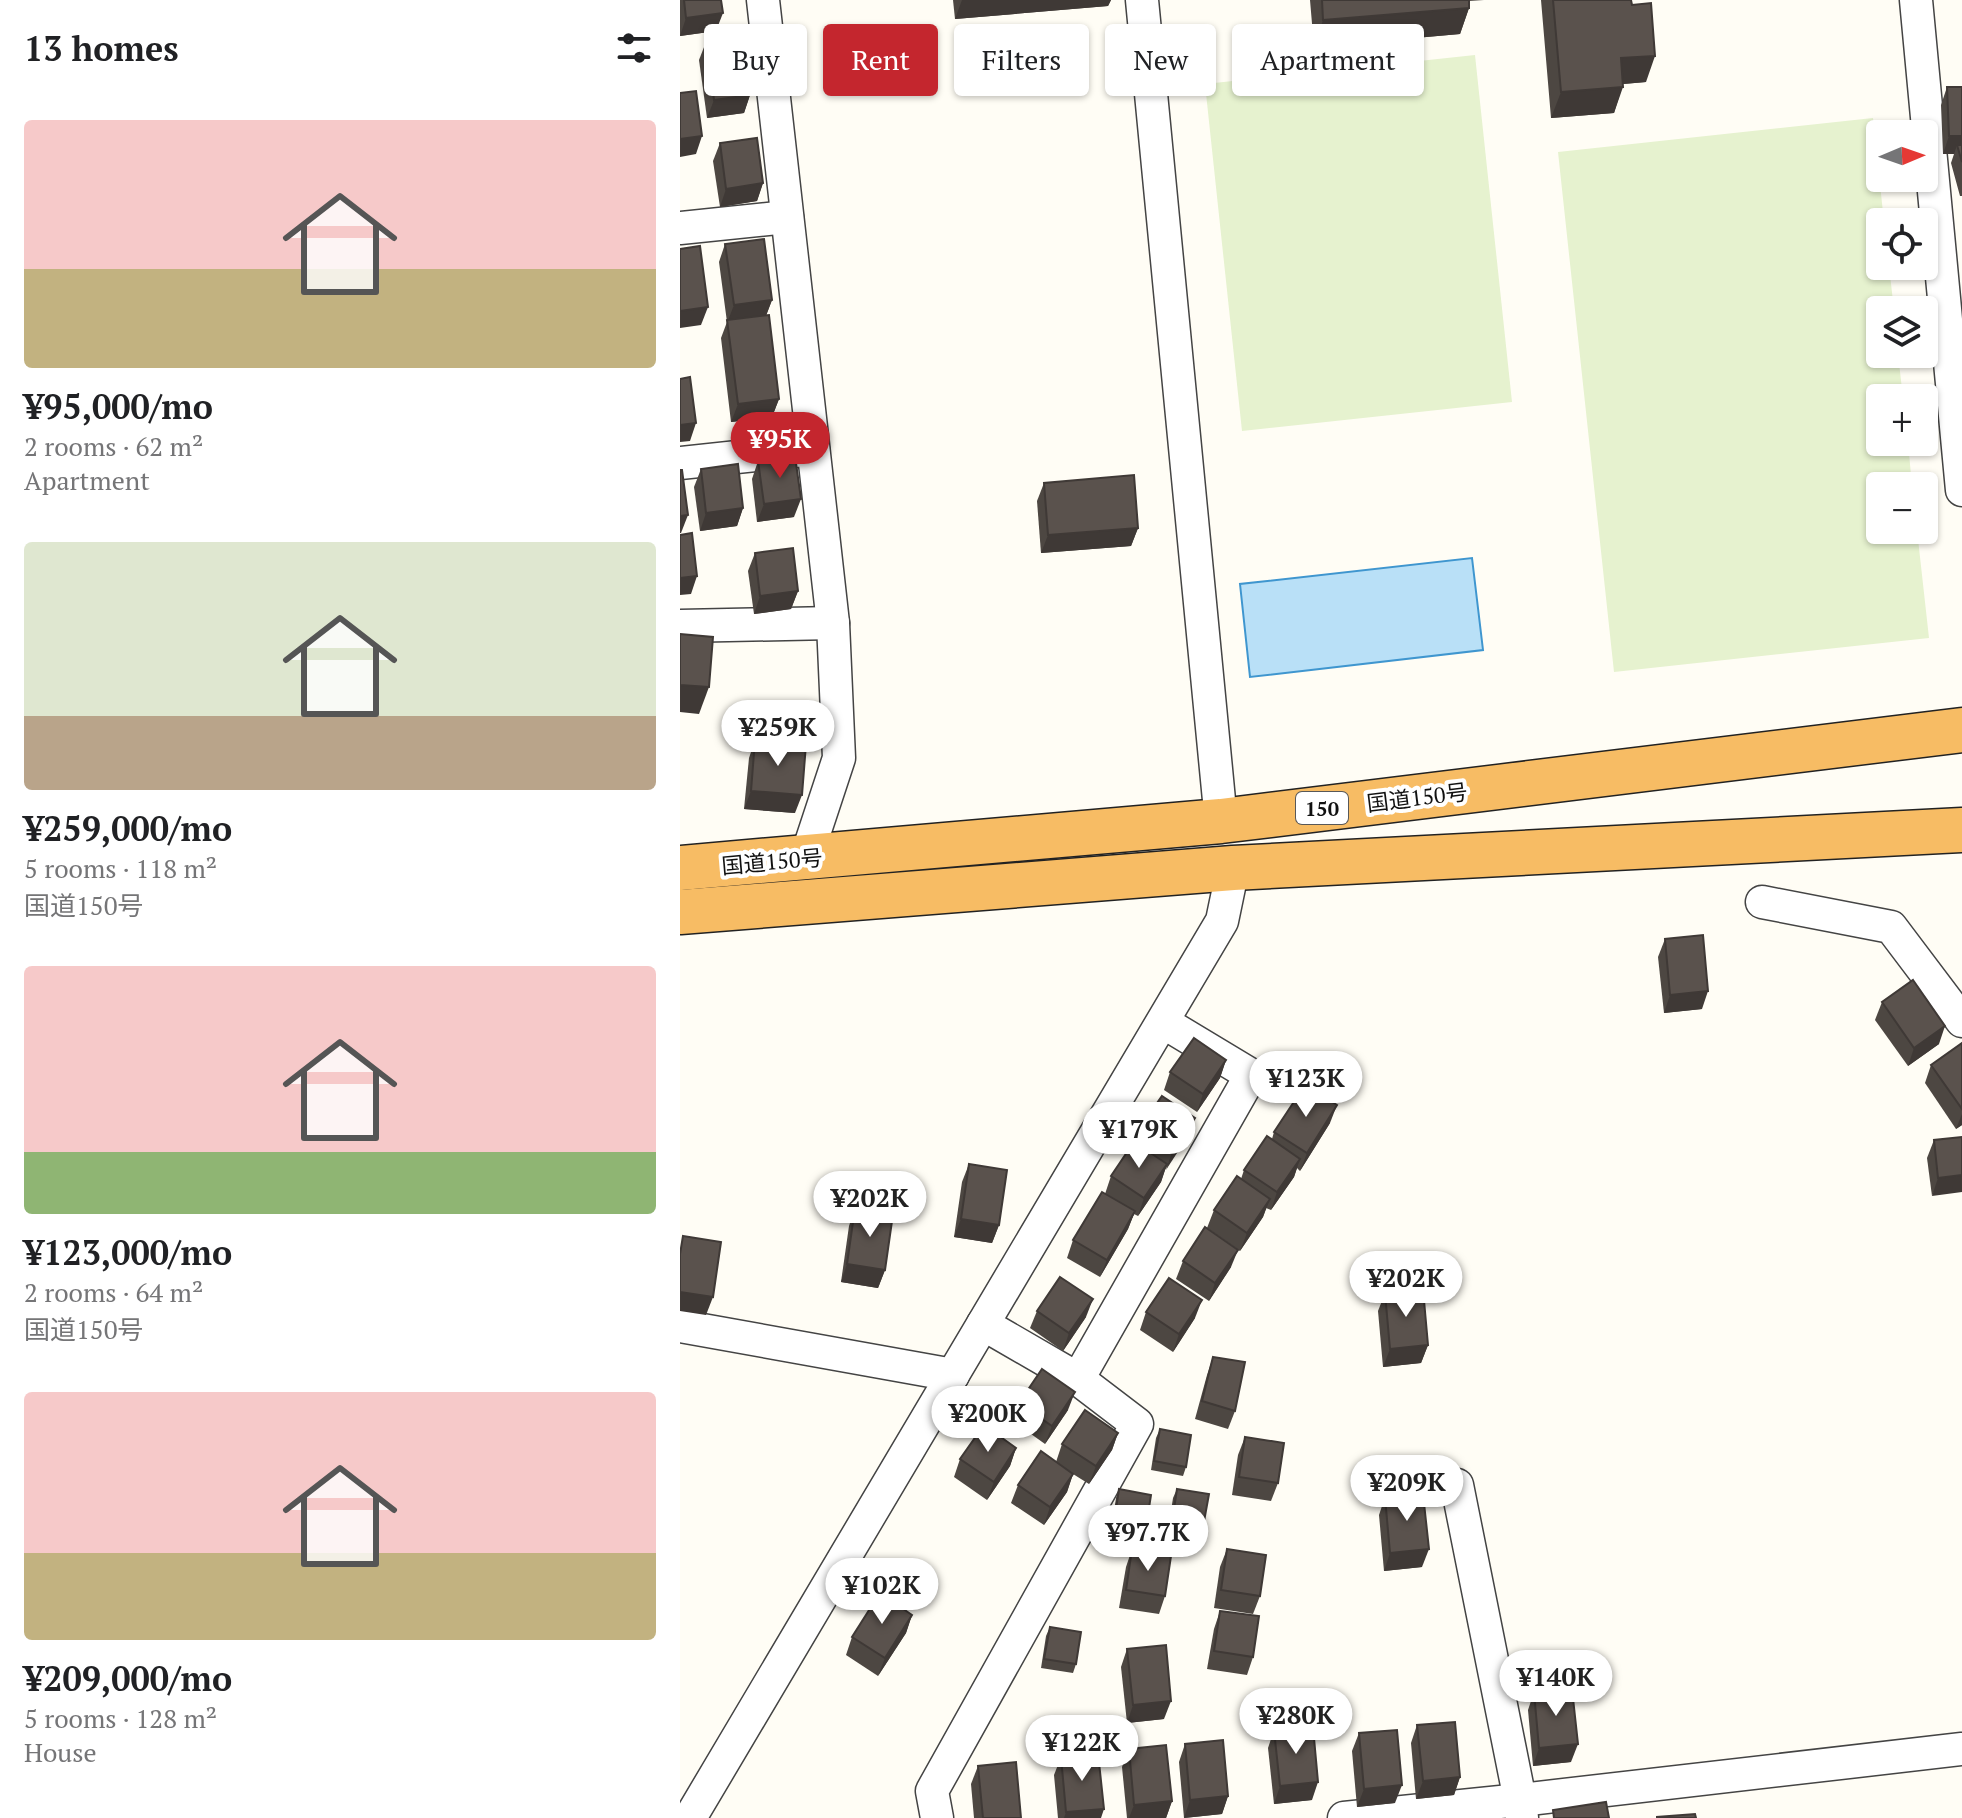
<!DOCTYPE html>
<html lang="en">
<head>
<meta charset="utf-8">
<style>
  body { margin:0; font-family:"PT Serif","Noto Sans JP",serif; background:#f6f6f6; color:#202124; height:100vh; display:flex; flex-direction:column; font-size:30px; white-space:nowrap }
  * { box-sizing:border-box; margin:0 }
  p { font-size:26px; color:#757577 }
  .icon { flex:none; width:44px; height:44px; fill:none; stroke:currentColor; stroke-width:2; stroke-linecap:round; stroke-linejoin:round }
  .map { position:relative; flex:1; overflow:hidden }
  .sheet { display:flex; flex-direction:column; background:#fff; width:680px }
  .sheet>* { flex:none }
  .top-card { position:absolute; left:24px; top:24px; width:760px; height:72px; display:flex; gap:16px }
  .needle { width:52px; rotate:88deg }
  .fabs { position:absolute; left:1186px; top:120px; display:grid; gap:16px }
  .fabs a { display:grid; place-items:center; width:72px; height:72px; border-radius:8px; background:#fff; box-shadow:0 2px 6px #0004; font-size:40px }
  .price { position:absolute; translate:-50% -68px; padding:0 18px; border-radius:28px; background:#fff; color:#222; font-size:26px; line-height:52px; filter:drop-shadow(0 2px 4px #0008) }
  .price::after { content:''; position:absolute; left:50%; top:48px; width:24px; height:18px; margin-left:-12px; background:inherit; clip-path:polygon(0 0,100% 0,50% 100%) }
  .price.active { background:#c4262e; color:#fff }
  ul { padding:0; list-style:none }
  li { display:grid; align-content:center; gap:16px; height:424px; padding:0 24px }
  li span { display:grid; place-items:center; height:248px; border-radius:8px; color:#555 }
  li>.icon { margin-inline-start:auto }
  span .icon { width:144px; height:144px; fill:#fffc; stroke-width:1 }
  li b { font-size:34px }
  h2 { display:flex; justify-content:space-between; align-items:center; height:96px; padding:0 24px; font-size:34px }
  .pill { padding:0 28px; border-radius:8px; background:#fff; box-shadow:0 2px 6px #0004; font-size:28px; line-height:72px }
  .pill.active { background:#c4262e; color:#fff }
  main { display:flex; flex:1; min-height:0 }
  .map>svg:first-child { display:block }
</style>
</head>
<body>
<main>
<section class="sheet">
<h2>13 homes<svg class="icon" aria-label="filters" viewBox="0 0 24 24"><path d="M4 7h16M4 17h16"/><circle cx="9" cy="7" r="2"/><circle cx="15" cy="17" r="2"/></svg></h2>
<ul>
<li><span style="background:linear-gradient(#f6c9c9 60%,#c2b280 0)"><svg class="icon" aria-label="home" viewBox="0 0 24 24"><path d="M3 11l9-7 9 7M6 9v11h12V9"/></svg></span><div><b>¥95,000/mo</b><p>2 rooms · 62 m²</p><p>Apartment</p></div></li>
<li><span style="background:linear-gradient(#dfe7d0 70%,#b9a48a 0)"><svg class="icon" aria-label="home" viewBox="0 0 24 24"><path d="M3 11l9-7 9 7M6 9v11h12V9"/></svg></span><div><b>¥259,000/mo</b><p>5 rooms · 118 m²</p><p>国道150号</p></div></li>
<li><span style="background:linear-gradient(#f6c9c9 75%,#8fb573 0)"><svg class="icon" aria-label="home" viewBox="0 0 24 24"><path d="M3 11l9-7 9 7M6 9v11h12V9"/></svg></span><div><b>¥123,000/mo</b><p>2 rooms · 64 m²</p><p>国道150号</p></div></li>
<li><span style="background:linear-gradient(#f6c9c9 65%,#c2b280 0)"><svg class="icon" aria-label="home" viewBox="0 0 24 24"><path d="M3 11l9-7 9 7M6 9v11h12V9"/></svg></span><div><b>¥209,000/mo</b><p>5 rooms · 128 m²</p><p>House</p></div></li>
</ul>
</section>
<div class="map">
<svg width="1282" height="1818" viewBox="0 0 1282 1818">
  <rect width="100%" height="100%" fill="#fffdf5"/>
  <!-- pitch -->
  <g fill="#e6f2cf">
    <polygon points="795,55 832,402 562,431 525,84"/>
    <polygon points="1193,118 1204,222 1200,222 1200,266 1209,266 1214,310 1200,310 1200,354 1218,354 1223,398 1200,398 1200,442 1228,442 1232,486 1200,486 1200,530 1237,530 1249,638 934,672 878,152"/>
  </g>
  <!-- water -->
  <polygon fill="#b9e0f7" stroke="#3f96cf" stroke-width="2" points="792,558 803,650 570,677 560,584"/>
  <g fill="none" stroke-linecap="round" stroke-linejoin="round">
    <defs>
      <g id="minor">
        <polyline points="83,0 153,623 159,758 126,858"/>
        <polyline points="462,0 541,821"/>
        <polyline points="1236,0 1282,490"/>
        <polyline points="0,228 107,217"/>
        <polyline points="0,463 133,449"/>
        <polyline points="0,626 153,623"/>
        <polyline points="1082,902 1211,927 1282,1021"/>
        <polyline points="0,1326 273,1375"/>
        <polyline points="398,1379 571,1075 483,1022"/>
        <polyline points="777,1485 840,1800 842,1818"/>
        <polyline points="10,1818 542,921 553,868"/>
        <polyline points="257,1818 252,1791 457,1424 398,1379 303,1324"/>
        <polyline points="664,1818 840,1800 1282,1749"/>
      </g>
      <g id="trunk">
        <polyline points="0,868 541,821 1282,730"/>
        <polyline points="0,912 553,868 1282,830"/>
      </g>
    </defs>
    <!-- minor casing -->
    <use href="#minor" stroke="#444" stroke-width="35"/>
    <!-- trunk casing -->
    <use href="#trunk" stroke="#222" stroke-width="47"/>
    <!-- minor -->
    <use href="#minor" stroke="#fff" stroke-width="32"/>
    <!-- trunk -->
    <use href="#trunk" stroke="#f7bc64" stroke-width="44"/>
  </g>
  <!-- wall -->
  <g fill="#4d4742">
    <polygon points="0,0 41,0 36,31 0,36"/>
    <polygon points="273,0 431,0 428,6 275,19"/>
    <polygon points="630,0 804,0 789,1 789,8 780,34 634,47"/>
    <polygon points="861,0 951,0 966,82 943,84 934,113 871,118"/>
    <polygon points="26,42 70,95 64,113 27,118 19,60"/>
    <polygon points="1267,87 1282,87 1282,196 1280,196 1271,163 1274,154 1263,154 1261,105"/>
    <polygon points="40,143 83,183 77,201 40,207 33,161"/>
    <polygon points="45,244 92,300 86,316 99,399 92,417 51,422 41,338 47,322 39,262"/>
    <polygon points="78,461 114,517 77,522 72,479"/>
    <polygon points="21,469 63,508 57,526 20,531 14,487"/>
    <polygon points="364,483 458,528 451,546 361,553 357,501"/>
    <polygon points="75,553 118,591 111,609 74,614 68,571"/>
    <polygon points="75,740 115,813 64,809 69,758"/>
    <polygon points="985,939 1022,1009 984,1013 978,957"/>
    <polygon points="1202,1002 1259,1044 1228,1066 1195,1020"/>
    <polygon points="1282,1043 1282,1125 1276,1129 1245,1083 1251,1065"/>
    <polygon points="546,1060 540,1078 517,1112 484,1090 490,1072"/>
    <polygon points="515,1118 508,1136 485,1170 481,1182 458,1216 454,1214 448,1229 420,1277 387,1258 393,1240 425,1194 431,1176 455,1142 459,1129"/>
    <polygon points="650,1123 620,1171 617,1168 614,1177 591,1210 586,1208 583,1217 560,1251 527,1228 534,1210 561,1179 564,1170 592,1139 594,1132"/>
    <polygon points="1282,1137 1252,1196 1247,1158 1254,1140"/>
    <polygon points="289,1164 319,1225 312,1243 274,1237 282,1182"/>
    <polygon points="175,1208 205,1270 198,1288 161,1282 169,1226"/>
    <polygon points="503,1261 551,1267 529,1301 496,1279"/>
    <polygon points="705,1293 748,1345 741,1363 703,1367 698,1311"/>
    <polygon points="357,1311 406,1317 383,1351 350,1328"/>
    <polygon points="466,1312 515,1318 493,1352 460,1330"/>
    <polygon points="533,1357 555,1411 548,1429 515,1419 527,1375"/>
    <polygon points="339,1403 388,1410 365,1444 333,1421"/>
    <polygon points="480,1429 506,1467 503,1476 471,1470 476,1438"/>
    <polygon points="438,1433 432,1450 409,1484 393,1474 387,1492 364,1525 331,1503 338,1485 376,1462 382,1444"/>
    <polygon points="565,1437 598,1483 591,1501 552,1495 558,1455"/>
    <polygon points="336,1448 330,1466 307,1500 274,1477 280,1459"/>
    <polygon points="439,1489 466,1527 463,1536 431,1531 436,1498"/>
    <polygon points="497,1489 523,1527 520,1536 488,1531 493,1498"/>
    <polygon points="705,1497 742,1567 704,1571 699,1515"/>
    <polygon points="452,1549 485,1596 479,1614 439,1608 446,1567"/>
    <polygon points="547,1549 580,1596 573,1614 534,1608 540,1567"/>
    <polygon points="540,1611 573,1657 567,1675 527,1669 534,1629"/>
    <polygon points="232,1615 226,1633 198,1676 166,1655 172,1637"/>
    <polygon points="370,1627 396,1664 393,1673 361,1668 366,1636"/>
    <polygon points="447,1649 484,1719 447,1723 441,1667"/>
    <polygon points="854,1692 891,1762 853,1766 848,1710"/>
    <polygon points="737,1725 780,1777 774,1795 736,1799 731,1743"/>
    <polygon points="594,1730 632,1800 594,1804 588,1748"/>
    <polygon points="679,1733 715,1803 677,1807 672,1751"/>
    <polygon points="505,1744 548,1796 542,1814 504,1818 499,1762"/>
    <polygon points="449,1749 492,1801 486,1818 447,1818 442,1767"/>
    <polygon points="381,1757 421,1818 378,1818 374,1775"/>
    <polygon points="298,1766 341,1818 294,1818 291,1784"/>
  </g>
  <!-- shaded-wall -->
  <g fill="#3f3936">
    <polygon points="282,0 431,0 428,6 275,19"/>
    <polygon points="789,8 780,34 634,47 643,20"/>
    <polygon points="43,13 36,31 0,36 6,18"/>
    <polygon points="975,56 966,82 932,85 941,58"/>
    <polygon points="943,87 934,113 871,118 881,92"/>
    <polygon points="70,95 64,113 27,118 34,100"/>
    <polygon points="22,136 16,154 0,157 0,139"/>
    <polygon points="1269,136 1282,136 1282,154 1277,145 1274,154 1263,154"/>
    <polygon points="83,183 77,201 40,207 46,189"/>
    <polygon points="92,300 85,318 47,323 54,305"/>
    <polygon points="28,307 21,325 0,328 0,311"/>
    <polygon points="99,399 92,417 51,422 58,404"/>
    <polygon points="16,423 10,441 0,442 0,425"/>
    <polygon points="121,499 114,517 77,522 84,504"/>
    <polygon points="63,508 57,526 20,531 26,513"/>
    <polygon points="8,515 1,533 0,533 0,516"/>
    <polygon points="458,528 451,546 361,553 368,535"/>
    <polygon points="17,576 11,594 0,595 0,578"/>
    <polygon points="118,591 111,609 74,614 80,596"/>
    <polygon points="0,685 29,687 19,714 0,712"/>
    <polygon points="71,791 122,795 115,813 64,809"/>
    <polygon points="1028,991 1022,1009 984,1013 990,995"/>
    <polygon points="1265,1026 1259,1044 1228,1066 1234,1048"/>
    <polygon points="546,1060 540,1078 517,1112 523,1094"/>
    <polygon points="657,1105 650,1123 620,1171 627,1153"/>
    <polygon points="1282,1114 1282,1125 1276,1129"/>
    <polygon points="515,1118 508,1136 486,1170 492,1152"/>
    <polygon points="620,1159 614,1177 591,1210 597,1192"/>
    <polygon points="487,1164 481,1182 458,1216 464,1198"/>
    <polygon points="1282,1175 1282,1192 1252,1196 1258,1178"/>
    <polygon points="590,1199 583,1217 560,1251 567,1233"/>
    <polygon points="455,1211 448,1229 420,1277 427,1260"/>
    <polygon points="281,1219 319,1225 312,1243 274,1237"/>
    <polygon points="558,1250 551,1267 529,1301 535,1283"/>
    <polygon points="167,1264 205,1270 198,1288 161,1282"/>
    <polygon points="0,1292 33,1297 26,1315 0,1311"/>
    <polygon points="413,1299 406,1317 383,1351 389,1333"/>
    <polygon points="522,1300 515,1318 493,1352 499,1334"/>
    <polygon points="748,1345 741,1363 703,1367 710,1349"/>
    <polygon points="395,1392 388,1410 365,1444 372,1426"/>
    <polygon points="438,1433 432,1450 409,1484 416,1466"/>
    <polygon points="336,1448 330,1466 307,1500 314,1482"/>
    <polygon points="393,1474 387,1492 364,1525 370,1507"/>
    <polygon points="749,1549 742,1567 704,1571 710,1553"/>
    <polygon points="232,1615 226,1633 198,1676 205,1658"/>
    <polygon points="491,1701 484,1719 447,1723 453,1705"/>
    <polygon points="898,1744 891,1762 853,1766 859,1748"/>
    <polygon points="780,1777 774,1795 736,1799 743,1781"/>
    <polygon points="638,1782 632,1800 594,1804 600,1786"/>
    <polygon points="722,1785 715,1803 677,1807 684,1789"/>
    <polygon points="548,1796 542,1814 504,1818 510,1800"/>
    <polygon points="492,1801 486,1818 449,1818 454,1805"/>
    <polygon points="424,1809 421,1818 384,1818 386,1812"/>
  </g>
  <!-- building -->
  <g fill="#5a524d" stroke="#3f3936" stroke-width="2">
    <polygon points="4,0 41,0 43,13 6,18"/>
    <polygon points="642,0 789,0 789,8 643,20"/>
    <polygon points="873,0 951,0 952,5 971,3 975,56 941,58 943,87 881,92"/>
    <polygon points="63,37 70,95 34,100 26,42"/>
    <polygon points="1267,87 1282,87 1282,136 1269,136"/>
    <polygon points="16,91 22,136 0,139 0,93"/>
    <polygon points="77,138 83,183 46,189 40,143"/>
    <polygon points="1277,145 1282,145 1282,162"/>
    <polygon points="84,239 92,300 54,305 45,244"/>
    <polygon points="20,246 28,307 0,311 0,249"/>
    <polygon points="89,315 99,399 58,404 47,320"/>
    <polygon points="10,377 16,423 0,425 0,379"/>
    <polygon points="115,456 121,499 84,504 78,461"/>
    <polygon points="58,464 63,508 26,513 21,469"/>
    <polygon points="0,470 2,470 8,515 0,516"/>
    <polygon points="454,475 458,528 368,535 364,483"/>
    <polygon points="12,533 17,576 0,578 0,535"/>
    <polygon points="113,548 118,591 80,596 75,553"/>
    <polygon points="0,634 33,637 29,687 0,685"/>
    <polygon points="75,740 126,744 122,795 71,791"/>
    <polygon points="1023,935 1028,991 990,995 985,939"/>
    <polygon points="1233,980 1265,1026 1234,1048 1202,1002"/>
    <polygon points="514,1038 546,1060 523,1094 490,1072"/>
    <polygon points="1282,1043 1282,1109 1251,1065"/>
    <polygon points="625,1085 657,1105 627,1153 594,1132"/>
    <polygon points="482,1096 515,1118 492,1152 459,1129"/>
    <polygon points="587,1136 620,1159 597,1192 564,1170"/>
    <polygon points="1282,1137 1282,1175 1258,1178 1254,1140"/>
    <polygon points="454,1142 487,1164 464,1198 431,1176"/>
    <polygon points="289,1164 327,1170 319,1225 281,1219"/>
    <polygon points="557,1176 590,1199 567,1233 534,1210"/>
    <polygon points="422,1192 455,1211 427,1260 393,1240"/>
    <polygon points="175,1208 213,1214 205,1270 167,1264"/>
    <polygon points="525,1227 558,1250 535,1283 503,1261"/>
    <polygon points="3,1236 41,1242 33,1297 0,1292 0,1254"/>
    <polygon points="380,1277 413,1299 389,1333 357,1311"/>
    <polygon points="489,1278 522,1300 499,1334 466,1312"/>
    <polygon points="743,1289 748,1345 710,1349 705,1293"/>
    <polygon points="533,1357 565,1362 555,1411 522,1401"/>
    <polygon points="362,1369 395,1392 372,1426 339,1403"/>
    <polygon points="405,1410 438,1433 416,1466 382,1444"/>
    <polygon points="304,1425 336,1448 314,1482 280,1459"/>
    <polygon points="480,1429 511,1435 506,1467 474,1461"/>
    <polygon points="565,1437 604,1443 598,1483 559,1477"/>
    <polygon points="361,1451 393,1474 370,1507 338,1485"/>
    <polygon points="439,1489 471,1495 466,1527 434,1522"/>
    <polygon points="497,1489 529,1494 523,1527 492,1522"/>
    <polygon points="743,1494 749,1549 710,1553 705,1497"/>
    <polygon points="452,1549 491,1556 485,1596 446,1590"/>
    <polygon points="547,1549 586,1555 580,1596 541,1590"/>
    <polygon points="200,1593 232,1615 205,1658 172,1637"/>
    <polygon points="540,1611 579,1616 573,1657 534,1651"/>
    <polygon points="370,1627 401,1632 396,1664 364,1659"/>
    <polygon points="486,1645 491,1701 453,1705 447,1649"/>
    <polygon points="892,1689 898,1744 859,1748 854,1692"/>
    <polygon points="775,1722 780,1777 743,1781 737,1725"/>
    <polygon points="633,1727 638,1782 600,1786 594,1730"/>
    <polygon points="717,1730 722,1785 684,1789 679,1733"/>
    <polygon points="543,1740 548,1796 510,1800 505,1744"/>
    <polygon points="486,1745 492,1801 454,1805 449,1749"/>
    <polygon points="418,1753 424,1809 386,1812 381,1757"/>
    <polygon points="336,1762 341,1818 303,1818 298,1766"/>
    <polygon points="926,1802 929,1818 874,1818 873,1810"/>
    <polygon points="1015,1814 1016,1818 977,1818 977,1817"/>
  </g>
  <g text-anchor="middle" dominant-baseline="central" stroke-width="8" stroke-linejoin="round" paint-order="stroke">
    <!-- shield labels -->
    <rect fill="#fff" stroke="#585858" stroke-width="2" x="616" y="792" width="52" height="32" rx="6"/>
    <g font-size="20" font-weight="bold" fill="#111">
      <text x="642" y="808">150</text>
    </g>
    <!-- street labels -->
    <g font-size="22" fill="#111" stroke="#fff">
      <text transform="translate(737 797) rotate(-7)">国道150号</text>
      <text transform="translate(92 861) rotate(-5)">国道150号</text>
    </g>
  </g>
</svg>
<div class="fabs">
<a><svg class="needle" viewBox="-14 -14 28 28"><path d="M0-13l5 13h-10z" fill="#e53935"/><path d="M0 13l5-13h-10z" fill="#757577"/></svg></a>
<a><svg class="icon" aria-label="locate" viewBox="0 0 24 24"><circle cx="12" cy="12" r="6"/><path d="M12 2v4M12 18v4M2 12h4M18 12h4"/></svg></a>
<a><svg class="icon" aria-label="layers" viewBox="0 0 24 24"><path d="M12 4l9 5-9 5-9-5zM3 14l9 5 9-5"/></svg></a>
<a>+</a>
<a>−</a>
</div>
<b class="price active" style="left:100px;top:480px">¥95K</b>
<b class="price" style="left:98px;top:768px">¥259K</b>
<b class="price" style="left:626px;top:1119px">¥123K</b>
<b class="price" style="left:459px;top:1170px">¥179K</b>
<b class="price" style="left:190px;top:1239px">¥202K</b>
<b class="price" style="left:726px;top:1319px">¥202K</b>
<b class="price" style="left:308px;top:1454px">¥200K</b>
<b class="price" style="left:727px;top:1523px">¥209K</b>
<b class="price" style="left:468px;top:1573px">¥97.7K</b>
<b class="price" style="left:202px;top:1626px">¥102K</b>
<b class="price" style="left:876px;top:1718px">¥140K</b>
<b class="price" style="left:616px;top:1756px">¥280K</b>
<b class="price" style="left:402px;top:1783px">¥122K</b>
<div class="top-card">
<a class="pill">Buy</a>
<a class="pill active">Rent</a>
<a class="pill">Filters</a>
<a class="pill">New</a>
<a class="pill">Apartment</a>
</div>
</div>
</main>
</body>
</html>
